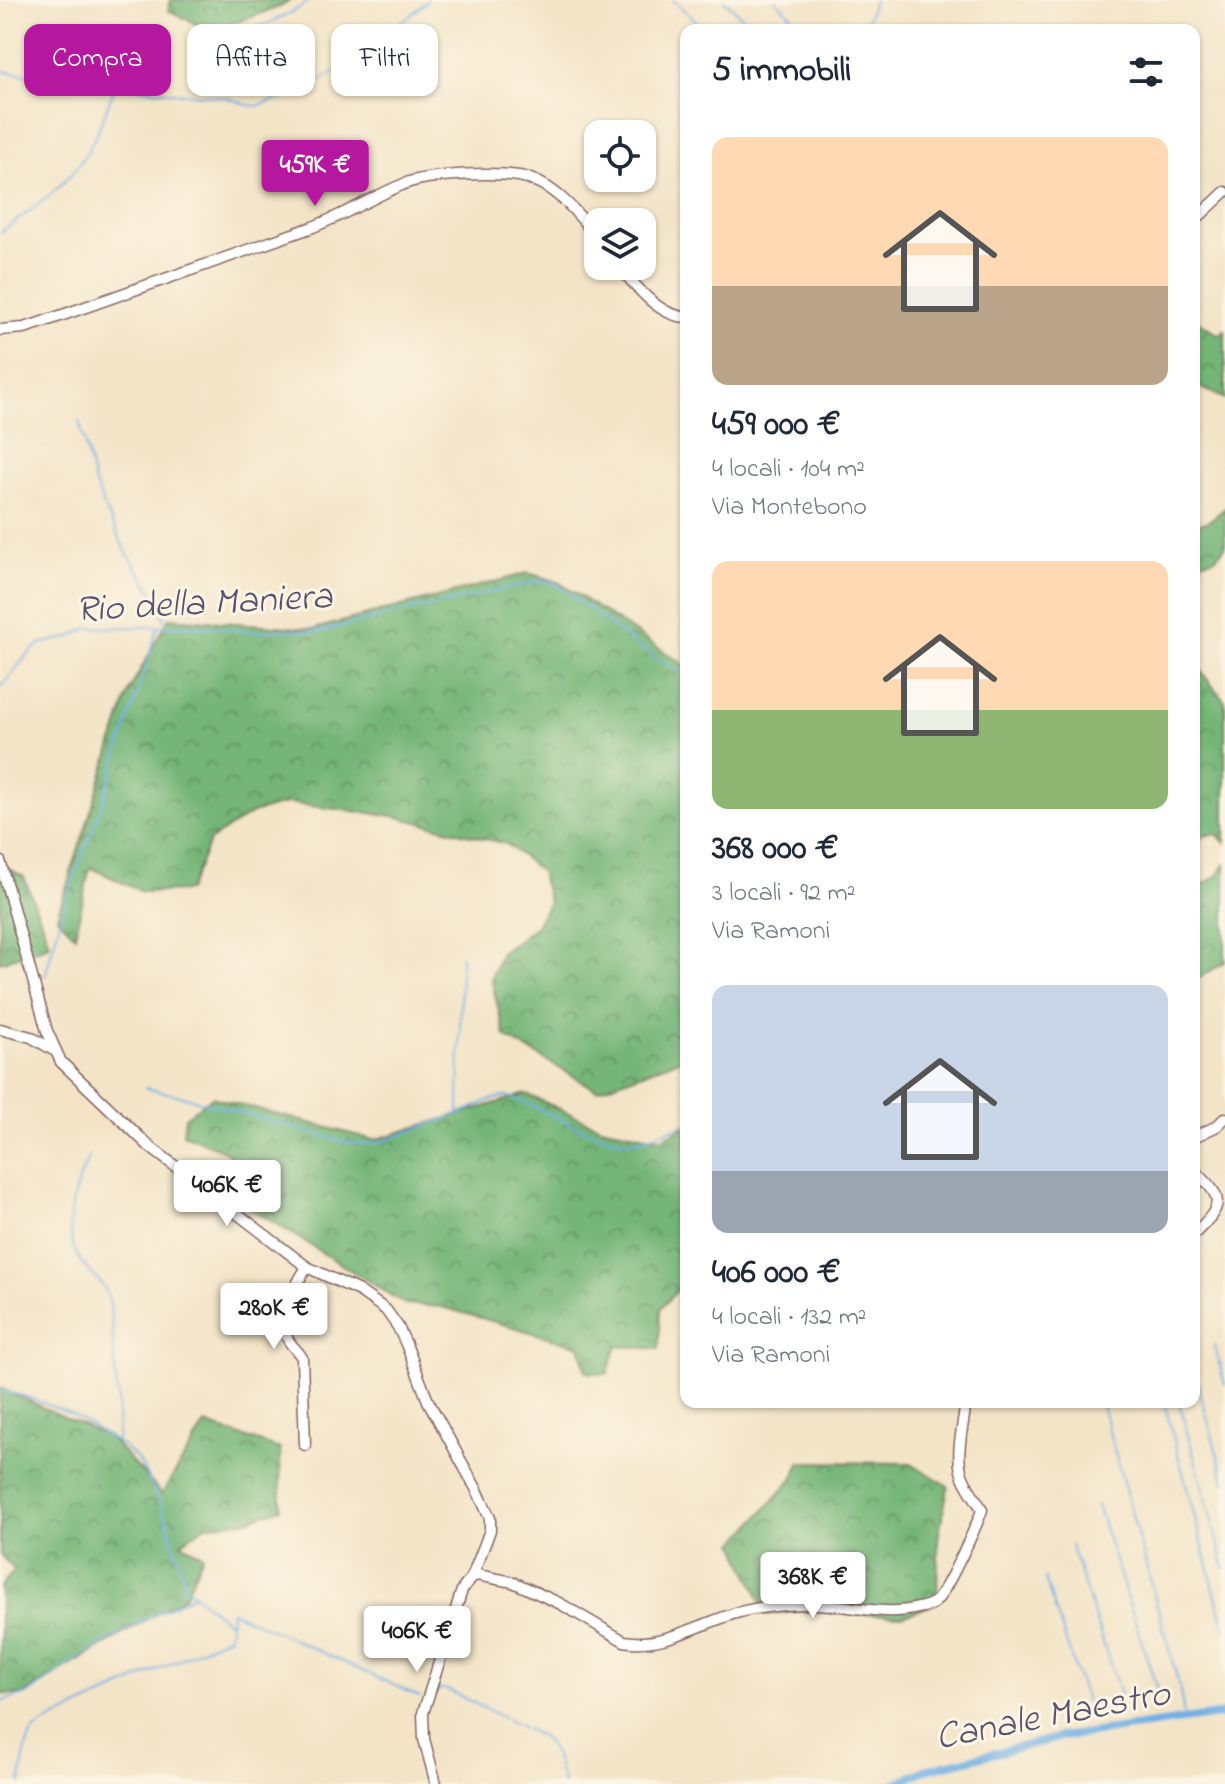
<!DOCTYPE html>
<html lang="it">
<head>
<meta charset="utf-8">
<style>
  body { margin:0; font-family:"Indie Flower",sans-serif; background:#f2f2f3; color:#1f2937; height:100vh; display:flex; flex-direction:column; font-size:30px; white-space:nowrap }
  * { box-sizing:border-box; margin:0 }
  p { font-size:26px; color:#747a83 }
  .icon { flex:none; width:44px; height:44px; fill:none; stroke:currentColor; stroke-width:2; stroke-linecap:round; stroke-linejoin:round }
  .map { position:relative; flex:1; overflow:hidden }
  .details { position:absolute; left:680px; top:24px; width:520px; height:1384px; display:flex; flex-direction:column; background:#fff; border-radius:16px; box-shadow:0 2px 6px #0004 }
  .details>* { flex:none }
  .top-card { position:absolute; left:24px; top:24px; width:536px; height:72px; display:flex; gap:16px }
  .fabs { position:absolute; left:584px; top:120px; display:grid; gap:16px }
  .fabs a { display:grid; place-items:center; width:72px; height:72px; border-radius:16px; background:#fff; box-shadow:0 2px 6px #0004; font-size:40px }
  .price { position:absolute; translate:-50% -68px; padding:0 18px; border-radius:8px; background:#fff; color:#222; font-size:26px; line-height:52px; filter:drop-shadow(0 2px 4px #0008) }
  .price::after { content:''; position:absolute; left:50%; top:48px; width:24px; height:18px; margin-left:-12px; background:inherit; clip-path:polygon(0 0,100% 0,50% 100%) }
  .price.active { background:#b5179e; color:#fff }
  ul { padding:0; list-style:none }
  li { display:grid; align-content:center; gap:16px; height:424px; padding:0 32px }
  li span { display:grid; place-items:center; height:248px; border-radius:16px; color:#555 }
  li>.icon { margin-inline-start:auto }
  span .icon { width:144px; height:144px; fill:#fffc; stroke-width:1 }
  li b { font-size:34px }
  h2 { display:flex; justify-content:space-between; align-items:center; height:96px; padding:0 32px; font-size:34px }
  .pill { padding:0 28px; border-radius:16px; background:#fff; box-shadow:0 2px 6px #0004; font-size:28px; line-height:72px }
  .pill.active { background:#b5179e; color:#fff }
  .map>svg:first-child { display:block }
</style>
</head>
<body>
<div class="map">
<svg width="1225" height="1784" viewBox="0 0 1225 1784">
  <defs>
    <pattern id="forest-crowns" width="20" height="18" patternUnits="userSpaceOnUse" patternTransform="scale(2)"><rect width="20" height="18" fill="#75b577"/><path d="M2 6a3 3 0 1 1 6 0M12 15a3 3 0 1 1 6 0" fill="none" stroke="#629362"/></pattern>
  </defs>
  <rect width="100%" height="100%" fill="#fcf5e5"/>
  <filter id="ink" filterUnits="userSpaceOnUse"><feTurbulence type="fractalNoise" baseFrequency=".0125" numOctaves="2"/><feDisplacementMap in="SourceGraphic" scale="16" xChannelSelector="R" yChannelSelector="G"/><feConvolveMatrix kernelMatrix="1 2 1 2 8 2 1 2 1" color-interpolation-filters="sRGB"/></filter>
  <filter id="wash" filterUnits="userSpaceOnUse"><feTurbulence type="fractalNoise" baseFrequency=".006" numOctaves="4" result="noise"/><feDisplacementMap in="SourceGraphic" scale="32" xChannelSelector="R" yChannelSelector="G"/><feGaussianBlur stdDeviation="1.8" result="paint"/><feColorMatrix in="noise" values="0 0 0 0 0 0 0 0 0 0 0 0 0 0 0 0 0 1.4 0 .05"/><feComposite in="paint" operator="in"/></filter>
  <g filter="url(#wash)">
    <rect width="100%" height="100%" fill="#f3e4c7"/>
    <!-- forest -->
    <g fill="url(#forest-crowns)" stroke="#606a51" stroke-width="2">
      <polygon points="171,0 291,0 282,6 211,31 168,10"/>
      <polygon points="1194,318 1219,335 1225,330 1225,399 1194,384"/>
      <polygon points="1225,508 1225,547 1215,558 1194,564 1194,526 1209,521"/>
      <polygon points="528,573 558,582 686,666 686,1057 597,1090 505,1036 491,978 501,953 536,926 549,902 540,871 507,844 394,816 287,803 252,813 210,840 188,891 142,892 90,867 75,935 57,917 130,689 169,618 314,629"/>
      <polygon points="1194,663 1225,701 1225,843 1217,834 1202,836 1194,851"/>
      <polygon points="0,864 24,877 50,945 0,962"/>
      <polygon points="1225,865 1225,962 1194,981 1194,879 1204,884 1216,877"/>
      <polygon points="526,1094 600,1127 661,1139 686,1126 686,1281 660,1309 659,1349 617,1346 607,1374 586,1372 580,1346 442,1307 405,1304 231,1196 241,1174 227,1152 183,1134 185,1117 212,1097 374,1140"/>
      <polygon points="0,1388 109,1437 162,1494 205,1424 280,1449 281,1508 246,1521 207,1525 181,1543 203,1555 185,1596 22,1695 0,1694 0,1587 15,1570 0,1555"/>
      <polygon points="801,1462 911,1463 948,1486 938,1539 937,1603 903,1616 796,1611 767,1615 735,1543 790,1482"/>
    </g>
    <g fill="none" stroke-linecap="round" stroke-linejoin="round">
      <!-- stream -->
      <g stroke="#71b0e4" stroke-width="2">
        <polyline points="673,0 706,30"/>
        <polyline points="724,0 756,30"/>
        <polyline points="775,0 799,23 811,30"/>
        <polyline points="826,30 865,26 874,0"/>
        <path d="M209 39C244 33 282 21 311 0"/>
        <polyline points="0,71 64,80 228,98 248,105 256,106 283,98 327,77 364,53 393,27 409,17 428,0"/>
        <path d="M0 233C26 213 56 194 77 167 95 144 104 114 115 87"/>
        <polyline points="79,421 94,481 104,506 125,550 150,588 167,624"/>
        <polyline points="0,689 27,655 40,644 71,637 88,628 183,626 214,627 250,632 287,630 320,631 544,580 553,582 652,656 686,675"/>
        <polyline points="45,976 67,895 103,802 158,627"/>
        <polyline points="145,1088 186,1097 346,1142 363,1144 381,1142 471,1109 487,1101 506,1096 521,1101 584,1130 621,1141 634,1141 644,1139 686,1124"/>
        <polyline points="459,1112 461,956"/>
        <path d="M89 1157C73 1189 58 1232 83 1264 97 1281 104 1280 110 1304L118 1400 117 1441"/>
        <polyline points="1214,1345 1225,1384"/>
        <polyline points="1194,1370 1225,1482"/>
        <polyline points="0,1390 27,1397 72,1414 124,1447 139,1461 160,1502 166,1517 186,1588 228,1622"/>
        <polyline points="1101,1402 1179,1685 1185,1720"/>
        <polyline points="1164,1402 1225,1630"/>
        <polyline points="1179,1402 1225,1568"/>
        <polyline points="1097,1505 1158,1692"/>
        <polyline points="1071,1546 1121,1697"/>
        <polyline points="1045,1579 1086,1701"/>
        <path d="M433 1698C436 1690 440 1687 448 1690L542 1737C555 1748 558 1768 563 1784"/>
        <polyline points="0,1702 30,1693 88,1652 136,1624 194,1595"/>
        <path d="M21 1784C22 1771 25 1740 34 1731 40 1725 50 1721 58 1717L229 1636 231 1611 420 1697"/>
      </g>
      <!-- canal -->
      <polyline stroke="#71b0e4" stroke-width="8" points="895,1784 925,1770 1061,1737 1225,1714"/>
    </g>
  </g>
  <g filter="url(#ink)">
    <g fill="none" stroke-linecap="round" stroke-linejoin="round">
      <defs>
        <g id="minor">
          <polyline points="1194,221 1225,192"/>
          <path d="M619 266C635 286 659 316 686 317"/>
          <path d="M0 330 24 328 40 323C130 291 220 259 310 228 343 216 372 197 404 184 428 174 493 172 519 176 553 182 578 213 598 239"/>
          <polyline points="0,861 47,1031 61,1062 150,1147 307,1267 359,1291 372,1300 386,1310 398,1327 406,1344 428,1401 478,1492 490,1518 490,1530 486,1541 472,1577 462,1590 423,1713 424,1739 436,1784"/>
          <polyline points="0,1029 31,1037 55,1051"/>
          <polyline points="1194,1137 1217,1126 1225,1118"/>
          <path d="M1194 1170C1225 1199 1224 1205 1194 1234"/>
          <path d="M305 1445 302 1358C298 1350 290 1346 287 1337 279 1313 295 1286 307 1267"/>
          <path d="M472 1577 477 1575 513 1582 561 1604 624 1641C661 1648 700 1624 736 1613 757 1607 780 1605 802 1604 841 1601 879 1618 918 1608 923 1607 930 1606 935 1602 945 1594 977 1525 982 1510 976 1497 964 1485 961 1471 956 1452 963 1427 965 1408L969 1402"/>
        </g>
      </defs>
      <!-- minor casing -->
      <use href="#minor" stroke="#856462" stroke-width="13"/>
      <!-- minor -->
      <use href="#minor" stroke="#fff" stroke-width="10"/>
    </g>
  </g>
  <g text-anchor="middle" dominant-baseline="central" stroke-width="6" stroke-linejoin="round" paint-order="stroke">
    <!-- water labels -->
    <g font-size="38" font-style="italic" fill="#58526c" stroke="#fcf5e5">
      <text transform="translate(204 605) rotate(-3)">Rio della Maniera</text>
      <text transform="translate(1053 1717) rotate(-11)">Canale Maestro</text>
    </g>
  </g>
</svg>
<div class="fabs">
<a><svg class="icon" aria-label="locate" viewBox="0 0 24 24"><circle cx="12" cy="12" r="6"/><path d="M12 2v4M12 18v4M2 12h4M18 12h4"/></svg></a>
<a><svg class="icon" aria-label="layers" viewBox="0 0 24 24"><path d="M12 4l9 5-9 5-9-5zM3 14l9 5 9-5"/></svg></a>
</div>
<b class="price active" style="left:315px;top:208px">459K €</b>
<b class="price" style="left:227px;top:1228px">406K €</b>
<b class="price" style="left:274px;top:1351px">280K €</b>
<b class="price" style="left:813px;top:1620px">368K €</b>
<b class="price" style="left:417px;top:1674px">406K €</b>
<div class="top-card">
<a class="pill active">Compra</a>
<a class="pill">Affitta</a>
<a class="pill">Filtri</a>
</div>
<section class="details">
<h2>5 immobili<svg class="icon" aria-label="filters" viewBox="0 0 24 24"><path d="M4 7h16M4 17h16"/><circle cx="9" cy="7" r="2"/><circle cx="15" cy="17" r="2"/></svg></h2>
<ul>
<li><span style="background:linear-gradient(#ffd9b3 60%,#b9a48a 0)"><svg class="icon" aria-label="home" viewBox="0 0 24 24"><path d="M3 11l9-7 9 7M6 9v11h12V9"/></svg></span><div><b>459 000 €</b><p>4 locali · 104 m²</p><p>Via Montebono</p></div></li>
<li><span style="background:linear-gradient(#ffd9b3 60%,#8fb573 0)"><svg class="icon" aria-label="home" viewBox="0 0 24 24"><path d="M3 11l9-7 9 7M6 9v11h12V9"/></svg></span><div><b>368 000 €</b><p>3 locali · 92 m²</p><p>Via Ramoni</p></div></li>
<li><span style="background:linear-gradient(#c9d6e8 75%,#9aa5b1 0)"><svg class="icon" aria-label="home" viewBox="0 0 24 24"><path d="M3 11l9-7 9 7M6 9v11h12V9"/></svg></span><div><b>406 000 €</b><p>4 locali · 132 m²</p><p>Via Ramoni</p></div></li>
</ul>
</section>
</div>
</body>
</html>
